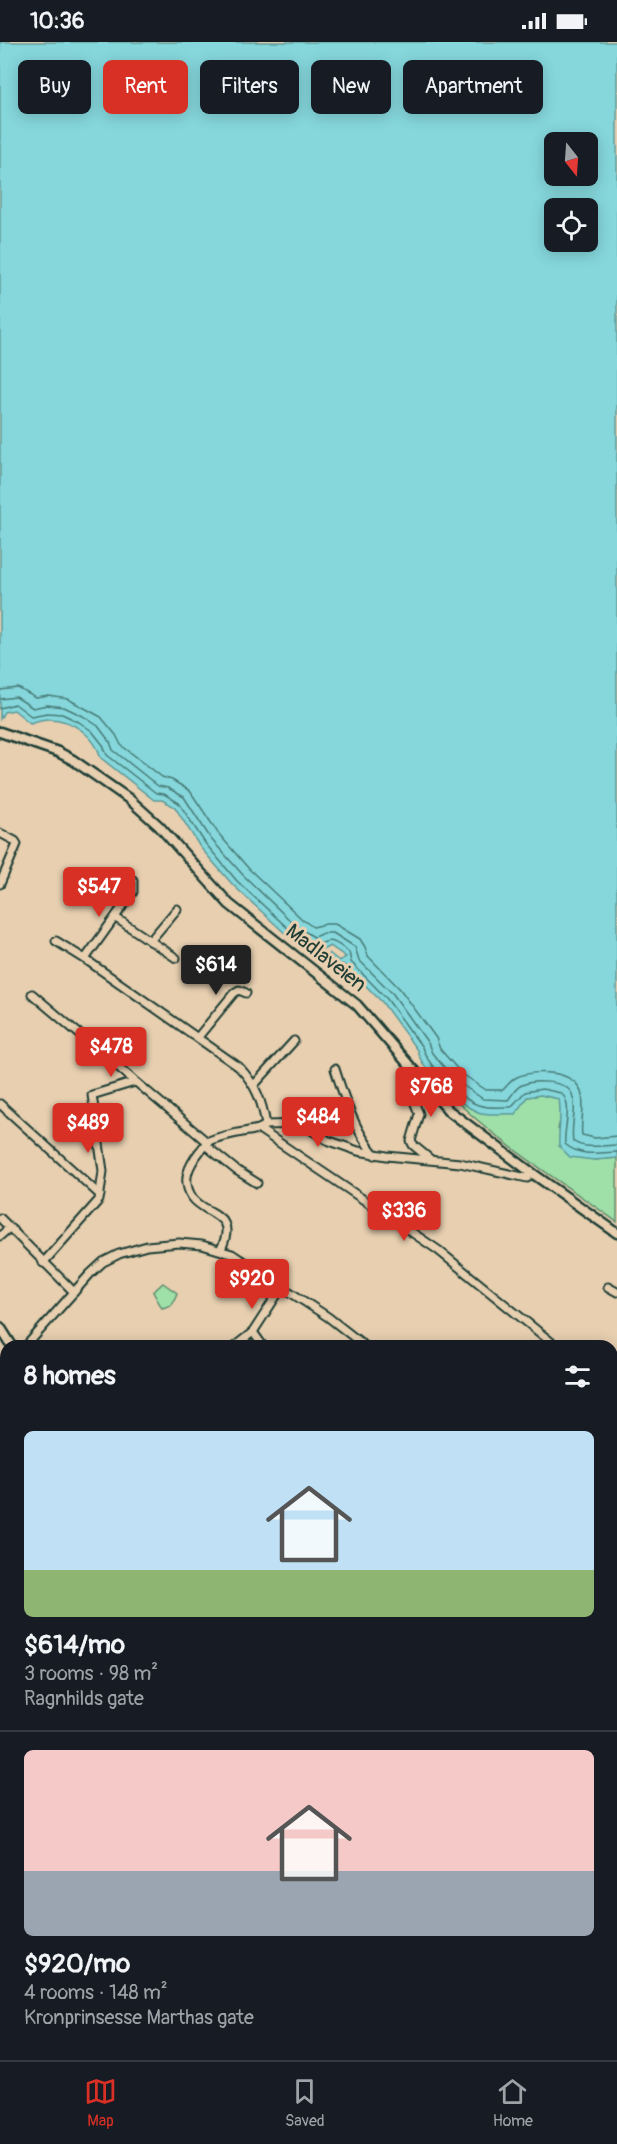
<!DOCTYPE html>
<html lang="en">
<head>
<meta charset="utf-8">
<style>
  body { margin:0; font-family:Pangolin,sans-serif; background:#20242c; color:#f1f3f6; height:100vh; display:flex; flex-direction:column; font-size:22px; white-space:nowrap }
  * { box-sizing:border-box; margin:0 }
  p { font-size:20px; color:#9ea1a6 }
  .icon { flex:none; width:33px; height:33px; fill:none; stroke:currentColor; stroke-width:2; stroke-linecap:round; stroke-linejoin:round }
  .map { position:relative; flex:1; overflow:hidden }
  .panel { position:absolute; left:0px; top:1298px; width:618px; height:722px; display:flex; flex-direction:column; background:#171b24; border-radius:18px 18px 0 0; box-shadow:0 3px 15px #0003 }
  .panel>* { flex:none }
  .banner { position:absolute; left:18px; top:18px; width:582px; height:54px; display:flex; gap:12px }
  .needle { width:39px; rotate:163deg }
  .tools { position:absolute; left:544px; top:90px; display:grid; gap:12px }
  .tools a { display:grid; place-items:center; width:54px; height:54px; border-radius:9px; background:#171b24; box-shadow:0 3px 15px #0003; font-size:30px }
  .price { position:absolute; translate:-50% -51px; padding:0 14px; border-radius:6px; background:#d93025; color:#fff; font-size:20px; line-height:39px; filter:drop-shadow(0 2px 3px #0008) }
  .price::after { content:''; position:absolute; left:50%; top:36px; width:18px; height:14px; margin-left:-9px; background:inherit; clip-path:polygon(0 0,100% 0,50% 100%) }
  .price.on { background:#222; color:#fff }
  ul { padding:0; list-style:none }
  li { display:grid; align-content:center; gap:12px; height:318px; padding:0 24px }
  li+li { border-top:2px solid #363941 }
  li span { display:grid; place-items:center; height:186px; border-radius:9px; color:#555 }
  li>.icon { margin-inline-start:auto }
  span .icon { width:108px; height:108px; fill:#fffc; stroke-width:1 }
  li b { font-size:26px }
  h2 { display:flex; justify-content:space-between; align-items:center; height:72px; padding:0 24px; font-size:26px }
  .tag { padding:0 21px; border-radius:9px; background:#171b24; box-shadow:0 3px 15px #0003; font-size:21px; line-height:54px }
  .tag.on { background:#d93025; color:#fff }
  .status { display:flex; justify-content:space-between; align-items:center; height:42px; padding:0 30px; background:#171b24; direction:ltr }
  .status svg { height:16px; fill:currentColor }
  .menu { display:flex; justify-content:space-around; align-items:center; height:84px; border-top:2px solid #363941; background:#171b24; font-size:16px; color:#9ea1a6 }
  .menu a { display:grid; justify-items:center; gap:3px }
  .menu .on { color:#d93025 }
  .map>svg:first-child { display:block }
</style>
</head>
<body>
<div class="status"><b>10:36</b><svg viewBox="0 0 49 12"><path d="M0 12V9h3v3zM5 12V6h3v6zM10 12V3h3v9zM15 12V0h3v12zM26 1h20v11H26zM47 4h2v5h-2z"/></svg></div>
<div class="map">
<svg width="617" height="2018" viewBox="0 0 617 2018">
  <rect width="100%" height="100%" fill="#e7cfb0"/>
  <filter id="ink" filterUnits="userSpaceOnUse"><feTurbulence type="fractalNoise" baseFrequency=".0167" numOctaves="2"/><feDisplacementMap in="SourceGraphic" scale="12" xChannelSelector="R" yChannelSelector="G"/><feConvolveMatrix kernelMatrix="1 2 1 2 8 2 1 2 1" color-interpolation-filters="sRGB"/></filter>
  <g filter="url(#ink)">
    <!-- green -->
    <g fill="#9fdfa8" stroke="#5f8e6e" stroke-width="1.5">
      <path d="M446 1049 479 1070 515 1071 526 1055 541 1053 560 1057 561 1075 558 1087 594 1118 617 1116V1180C559 1138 496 1100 446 1049Z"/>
      <polygon points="163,1241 177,1251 172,1263 162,1266 153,1250"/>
      <polygon points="169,2013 314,2013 303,2018 159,2018"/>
    </g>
    <!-- water -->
    <path fill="#85d7dc" stroke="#5c9999" stroke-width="1.5" fill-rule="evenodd" d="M0 0H617V1116L594 1118 570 1115 559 1104C558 1088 562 1073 559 1057L541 1053 527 1055 515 1072C504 1071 488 1074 478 1070 458 1062 422 1029 417 1008L382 960 346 924 342 922 336 927 323 919 329 911 339 919 346 915 330 904 317 911 303 906 289 895 233 843 200 805 175 765 162 758H154L101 716C95 694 72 677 49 677 43 677 36 679 30 681L14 668 4 670 0 677ZM555 100H588V134H555ZM555 166H588V200H555Z"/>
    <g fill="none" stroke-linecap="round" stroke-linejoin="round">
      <!-- shore -->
      <g stroke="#487b77" stroke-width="1.5">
        <path d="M0 648 18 646 36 656 49 654 68 657 101 675 116 693 121 703 162 735 172 738 190 749 218 791 249 827 303 878 313 885 326 882H335L360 897 365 905 368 914 400 947 436 996 440 1007 461 1031 486 1048H503C507 1044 511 1038 517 1035 535 1027 574 1028 581 1050 586 1065 580 1079 582 1093L595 1096 617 1094"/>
        <path d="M0 657 16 655 33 666 47 663 64 665 83 674 98 684 110 700 113 708 158 744 168 746 184 755 211 797 243 833 297 885 314 895 323 891H333L355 905 359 918 393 952 428 1001 432 1011 455 1038 483 1057 508 1058C512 1053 515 1047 520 1044 532 1037 566 1038 572 1052 578 1067 570 1084 573 1099 584 1108 603 1103 617 1103"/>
        <path d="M0 666 15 662 31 674 47 671 62 672 79 680 92 689 103 703 107 713 156 751 164 752 179 761 205 801 237 839 293 891 306 900 316 904C332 895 335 900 349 910L351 920 387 957 422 1005C428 1024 462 1060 482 1064 491 1066 502 1065 511 1065L525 1050 542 1047 561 1051C574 1062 563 1087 565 1102 580 1115 599 1111 617 1110"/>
      </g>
      <defs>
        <g id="minor">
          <polyline points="0,791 15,799 17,802 0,842"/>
          <polyline points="116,876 176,916"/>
          <path d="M56 899 85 917 239 1025C256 1043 262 1059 266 1083"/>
          <polyline points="150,899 177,867"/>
          <polyline points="85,917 133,850 133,838"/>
          <polyline points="32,952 207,1100"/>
          <polyline points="198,995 234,951 239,948 246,951"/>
          <path d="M335 1027C345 1058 354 1087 375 1113"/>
          <polyline points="254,1043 294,999"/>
          <polyline points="408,1051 412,1054 419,1072 411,1099 413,1103 430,1117"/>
          <polyline points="0,1062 100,1153"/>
          <polyline points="259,1087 438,1208 556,1304"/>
          <polyline points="205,1103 236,1128 257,1141"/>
          <polyline points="0,1176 74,1250"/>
          <polyline points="0,1194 9,1186"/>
          <path d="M221 1207C239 1170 205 1174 192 1155 181 1138 189 1123 200 1109 203 1106 205 1101 209 1099 221 1093 245 1090 259 1087L266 1083 302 1082 327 1098 358 1109 387 1114 460 1121 527 1136 532 1131"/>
          <polyline points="43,1221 99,1158 103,1129 92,1053 135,1040"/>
          <polyline points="608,1245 617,1250"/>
          <polyline points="253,1290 263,1304"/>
          <polyline points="26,1304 90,1232 103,1220 119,1212 147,1204 179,1201 202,1203 232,1212 328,1275 365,1304"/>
          <polyline points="235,1304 253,1290 282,1245"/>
          <polyline points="0,1323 6,1318"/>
          <polyline points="0,1333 6,1329"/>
          <polyline points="612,1349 617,1349"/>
          <polyline points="0,1441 6,1437"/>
          <polyline points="0,1456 6,1466"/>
          <polyline points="0,1532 6,1527"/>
          <polyline points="612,1564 617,1561"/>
          <polyline points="0,1627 6,1633"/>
          <polyline points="0,1654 6,1650"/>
          <polyline points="0,1787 6,1796"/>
          <polyline points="612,1829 617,1828"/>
          <polyline points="0,1839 6,1836"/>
          <polyline points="0,1924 6,1921"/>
          <polyline points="612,2003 617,2001"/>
          <polyline points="0,2013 6,2010"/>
          <polyline points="123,2013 124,2018"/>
          <polyline points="432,2013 433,2018"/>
          <polyline points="150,2018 160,2013"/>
          <polyline points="385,2018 399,2013"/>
          <polyline points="604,2018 605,2013"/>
        </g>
        <g id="major">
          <polyline points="0,690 58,710 73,718 129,757 159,784 229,862 357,963 448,1068 532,1131 617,1191"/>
          <polyline points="0,1285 12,1304"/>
          <polyline points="338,2018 338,2013"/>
        </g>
      </defs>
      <!-- minor casing -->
      <use href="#minor" stroke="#1f3d34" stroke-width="11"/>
      <!-- major casing -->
      <use href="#major" stroke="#1f3d34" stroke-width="13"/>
      <!-- minor -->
      <use href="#minor" stroke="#e7cfb0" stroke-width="7"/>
      <!-- major -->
      <use href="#major" stroke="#e7cfb0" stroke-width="8"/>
    </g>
  </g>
  <g text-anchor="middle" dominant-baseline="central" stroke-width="6" stroke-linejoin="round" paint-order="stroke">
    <!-- street labels -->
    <g font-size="21" fill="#1f3d34" stroke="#e7cfb0">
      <text transform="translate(326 916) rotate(38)">Madlaveien</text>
    </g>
  </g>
</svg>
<div class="tools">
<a><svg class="needle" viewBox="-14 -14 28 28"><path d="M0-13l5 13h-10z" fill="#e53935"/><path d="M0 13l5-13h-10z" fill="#9ea1a6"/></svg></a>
<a><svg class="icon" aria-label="locate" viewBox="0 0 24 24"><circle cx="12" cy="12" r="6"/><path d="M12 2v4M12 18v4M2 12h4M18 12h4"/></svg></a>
</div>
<b class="price" style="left:99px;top:876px">$547</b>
<b class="price on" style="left:216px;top:954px">$614</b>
<b class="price" style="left:111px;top:1036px">$478</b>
<b class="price" style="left:431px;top:1076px">$768</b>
<b class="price" style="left:318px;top:1106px">$484</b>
<b class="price" style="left:88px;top:1112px">$489</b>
<b class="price" style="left:404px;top:1200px">$336</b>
<b class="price" style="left:252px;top:1268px">$920</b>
<div class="banner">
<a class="tag">Buy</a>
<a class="tag on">Rent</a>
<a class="tag">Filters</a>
<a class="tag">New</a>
<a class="tag">Apartment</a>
</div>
<section class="panel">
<h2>8 homes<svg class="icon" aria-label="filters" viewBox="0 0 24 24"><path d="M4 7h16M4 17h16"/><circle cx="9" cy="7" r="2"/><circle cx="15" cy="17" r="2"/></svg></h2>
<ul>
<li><span style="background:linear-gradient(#bfe0f5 75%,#8fb573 0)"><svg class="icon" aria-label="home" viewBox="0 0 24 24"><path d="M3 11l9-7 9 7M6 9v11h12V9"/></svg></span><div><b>$614/mo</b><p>3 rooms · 98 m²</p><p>Ragnhilds gate</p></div></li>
<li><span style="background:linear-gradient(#f6c9c9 65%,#9aa5b1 0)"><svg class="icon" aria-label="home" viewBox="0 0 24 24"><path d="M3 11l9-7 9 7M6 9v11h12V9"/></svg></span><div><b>$920/mo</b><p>4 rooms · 148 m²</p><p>Kronprinsesse Marthas gate</p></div></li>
</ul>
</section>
</div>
<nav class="menu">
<a class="on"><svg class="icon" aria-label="map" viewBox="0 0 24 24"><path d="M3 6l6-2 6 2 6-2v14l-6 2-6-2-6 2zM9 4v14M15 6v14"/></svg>Map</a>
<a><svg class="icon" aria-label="saved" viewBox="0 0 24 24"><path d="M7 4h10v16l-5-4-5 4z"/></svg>Saved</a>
<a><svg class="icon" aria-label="home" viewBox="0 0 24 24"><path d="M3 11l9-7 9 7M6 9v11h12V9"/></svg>Home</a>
</nav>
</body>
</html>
